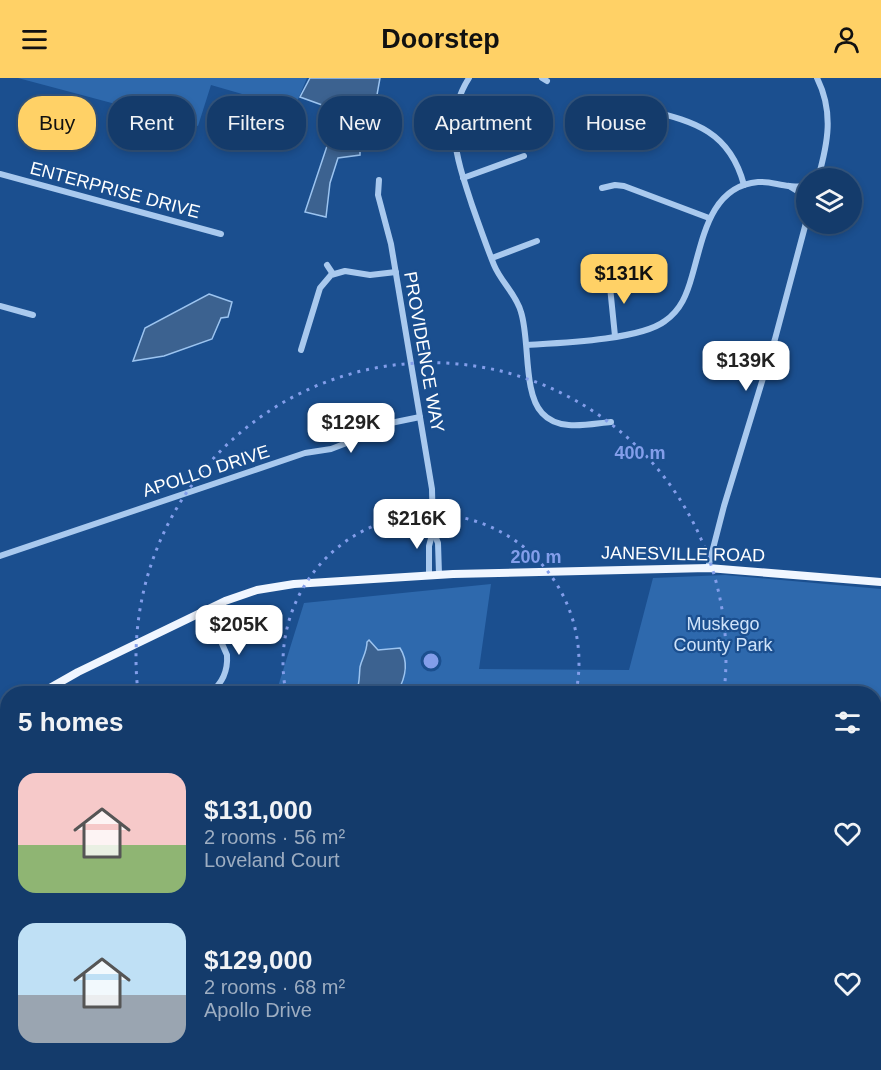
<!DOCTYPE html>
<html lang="en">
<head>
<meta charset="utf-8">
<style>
  body { margin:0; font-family:Arial,sans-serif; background:#1d4271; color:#f1f3f6; height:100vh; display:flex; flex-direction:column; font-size:22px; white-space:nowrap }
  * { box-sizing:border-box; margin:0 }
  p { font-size:20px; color:#9dadc1 }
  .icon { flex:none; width:33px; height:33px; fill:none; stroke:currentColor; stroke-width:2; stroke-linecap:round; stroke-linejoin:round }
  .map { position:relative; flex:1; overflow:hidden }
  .sheet { position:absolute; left:0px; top:608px; width:882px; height:386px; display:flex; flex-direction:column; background:#143b6b; border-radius:24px 24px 0 0; box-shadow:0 3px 9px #0003,0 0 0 2px #33557e }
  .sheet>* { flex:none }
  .banner { position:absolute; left:18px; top:18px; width:846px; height:54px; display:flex; gap:12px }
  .controls { position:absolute; left:796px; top:90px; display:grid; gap:12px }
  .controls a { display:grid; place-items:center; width:66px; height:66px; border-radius:50%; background:#143b6b; box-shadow:0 3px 9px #0003,0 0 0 2px #33557e; font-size:30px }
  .price { position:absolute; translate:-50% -51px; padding:0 14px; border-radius:12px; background:#fff; color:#222; font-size:20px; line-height:39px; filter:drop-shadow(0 2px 3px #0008) }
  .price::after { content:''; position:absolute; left:50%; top:36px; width:18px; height:14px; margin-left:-9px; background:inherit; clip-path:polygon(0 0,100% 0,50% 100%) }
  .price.on { background:#ffd166; color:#111 }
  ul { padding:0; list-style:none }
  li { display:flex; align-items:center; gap:18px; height:150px; padding:0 18px }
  li span { display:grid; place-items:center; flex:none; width:168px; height:120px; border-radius:18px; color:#555 }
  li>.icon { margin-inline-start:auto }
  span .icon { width:72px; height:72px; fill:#fffc; stroke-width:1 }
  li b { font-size:26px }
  h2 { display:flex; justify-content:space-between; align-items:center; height:72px; padding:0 18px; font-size:26px }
  .pill { padding:0 21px; border-radius:24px; background:#143b6b; box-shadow:0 3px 9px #0003,0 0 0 2px #33557e; font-size:21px; line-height:54px }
  .pill.on { background:#ffd166; color:#111 }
  header { display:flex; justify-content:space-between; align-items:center; height:78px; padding:0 18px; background:#ffd166; color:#111; font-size:27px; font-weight:800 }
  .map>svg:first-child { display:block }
</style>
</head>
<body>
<header><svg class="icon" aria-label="menu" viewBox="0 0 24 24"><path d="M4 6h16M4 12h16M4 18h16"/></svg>Doorstep<svg class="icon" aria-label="person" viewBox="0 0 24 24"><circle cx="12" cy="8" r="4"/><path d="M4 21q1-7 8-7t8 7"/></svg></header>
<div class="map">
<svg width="881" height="992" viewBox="0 0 881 992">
  <rect width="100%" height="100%" fill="#1b4f8f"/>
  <!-- green -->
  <g fill="#2e69ad">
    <polygon points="18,0 307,0 294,31 211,7 198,48"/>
    <polygon points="725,497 881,511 881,957 875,979 874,615 276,615 304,525 491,506 479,591 629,592 653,500"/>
    <polygon points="170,986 873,986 871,992 194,992"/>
  </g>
  <!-- water -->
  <g fill="#3c6290" stroke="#9cc4f0" stroke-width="1.5">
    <polygon points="310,0 380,0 372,45 300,19"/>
    <polygon points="328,65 360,71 360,77 338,80 330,105 326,139 305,134"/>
    <polygon points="209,216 232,224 228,239 221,240 212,261 164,278 133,283 145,250"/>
    <path d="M369 562 378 572 400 570C409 584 405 601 397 615H356C360 605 359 599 360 589 362 580 367 574 367 564Z"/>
  </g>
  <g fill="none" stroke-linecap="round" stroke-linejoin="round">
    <!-- minor -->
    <g stroke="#a9c9ee" stroke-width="6">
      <path d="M469 0C442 42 458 84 472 127 479 147 486 167 494 187 501 204 516 216 521 234 530 262 523 315 542 335 559 354 589 346 611 344"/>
      <polyline points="542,0 547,3"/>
      <path d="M817 0C834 34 828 65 818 100"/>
      <path d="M625 26C680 42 727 43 744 107"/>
      <polyline points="0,96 221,156"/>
      <polyline points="463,100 524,78"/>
      <polyline points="379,102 378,117 391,166 432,411 433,453 429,468 429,497"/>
      <polyline points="789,108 807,119"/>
      <polyline points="602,110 615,107 624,108 709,140"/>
      <polyline points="492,180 537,163"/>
      <polyline points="327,187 333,196"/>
      <polyline points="609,199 615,258"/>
      <polyline points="0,228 33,237"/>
      <path d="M527 267C560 265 640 262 665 243 681 232 687 216 692 198 703 161 710 108 758 104 769 103 778 107 789 108 795 109 801 108 807 108"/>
      <polyline points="301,272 320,210 331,197 345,193 370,197 396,194"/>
      <polyline points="433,453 438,465 439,496"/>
      <polyline points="0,478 305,375 331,371 344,366 363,353 376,348 420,339"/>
      <polyline points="708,490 724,428 775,261 807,141"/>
      <path d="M207 532 227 577C228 592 223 605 210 615"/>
      <polyline points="0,669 8,682"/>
      <polyline points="0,826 8,824"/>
      <polyline points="0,913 8,912"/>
      <polyline points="73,986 77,992"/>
    </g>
    <!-- major -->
    <g stroke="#f0f6ff" stroke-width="8">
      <polyline points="41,615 78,594 225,523 257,512 294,506 453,496 708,490 881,504"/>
      <polyline points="0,635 8,632"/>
    </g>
  </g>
  <!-- distance rings -->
  <g fill="none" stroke="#839eea" stroke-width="3" stroke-dasharray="3 6">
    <path d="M286 614A148 148 0 1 1 576 614"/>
    <path d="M138 614A295 295 0 1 1 724 614"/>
  </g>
  <g text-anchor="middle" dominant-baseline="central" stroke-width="4.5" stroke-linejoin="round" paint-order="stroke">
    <!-- street labels -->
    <g font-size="18" fill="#fff" stroke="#1b4f8f">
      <text transform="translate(115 112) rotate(15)">ENTERPRISE DRIVE</text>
      <text transform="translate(424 274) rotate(80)">PROVIDENCE WAY</text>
      <text transform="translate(206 393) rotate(-18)">APOLLO DRIVE</text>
      <text transform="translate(683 476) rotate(1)">JANESVILLE ROAD</text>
    </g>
    <!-- park labels -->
    <g font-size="18" fill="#cfe3fa" stroke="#1b4f8f">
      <text x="723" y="546">Muskego<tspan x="723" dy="21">County Park</tspan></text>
    </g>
  </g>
  <circle cx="431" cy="583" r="9" fill="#839eea" stroke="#1b4f8f" stroke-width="3"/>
  <g font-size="18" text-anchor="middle" font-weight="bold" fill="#839eea" stroke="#1b4f8f" stroke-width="4.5" stroke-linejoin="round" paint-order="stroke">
    <text x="640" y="381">400 m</text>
    <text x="536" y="485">200 m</text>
  </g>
</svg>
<div class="controls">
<a><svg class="icon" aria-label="layers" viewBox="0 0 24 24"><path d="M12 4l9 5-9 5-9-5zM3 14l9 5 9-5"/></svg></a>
</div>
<b class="price on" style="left:624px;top:227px">$131K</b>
<b class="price" style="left:746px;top:314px">$139K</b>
<b class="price" style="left:351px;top:376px">$129K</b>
<b class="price" style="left:417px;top:472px">$216K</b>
<b class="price" style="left:239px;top:578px">$205K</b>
<div class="banner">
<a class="pill on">Buy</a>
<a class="pill">Rent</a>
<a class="pill">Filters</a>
<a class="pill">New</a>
<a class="pill">Apartment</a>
<a class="pill">House</a>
</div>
<section class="sheet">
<h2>5 homes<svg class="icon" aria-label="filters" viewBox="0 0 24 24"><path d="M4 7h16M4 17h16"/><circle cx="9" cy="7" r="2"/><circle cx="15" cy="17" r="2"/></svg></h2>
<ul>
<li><span style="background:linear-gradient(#f6c9c9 60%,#8fb573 0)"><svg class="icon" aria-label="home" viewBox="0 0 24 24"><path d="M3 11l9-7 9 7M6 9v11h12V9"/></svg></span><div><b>$131,000</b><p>2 rooms · 56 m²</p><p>Loveland Court</p></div><svg class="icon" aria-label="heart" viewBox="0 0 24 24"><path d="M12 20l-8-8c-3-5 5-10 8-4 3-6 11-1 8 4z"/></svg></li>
<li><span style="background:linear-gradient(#bfe0f5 60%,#9aa5b1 0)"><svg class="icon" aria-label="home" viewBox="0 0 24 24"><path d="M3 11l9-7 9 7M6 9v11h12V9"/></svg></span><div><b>$129,000</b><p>2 rooms · 68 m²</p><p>Apollo Drive</p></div><svg class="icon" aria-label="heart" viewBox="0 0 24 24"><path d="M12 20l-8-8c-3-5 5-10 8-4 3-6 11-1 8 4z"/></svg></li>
</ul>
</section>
</div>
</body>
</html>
